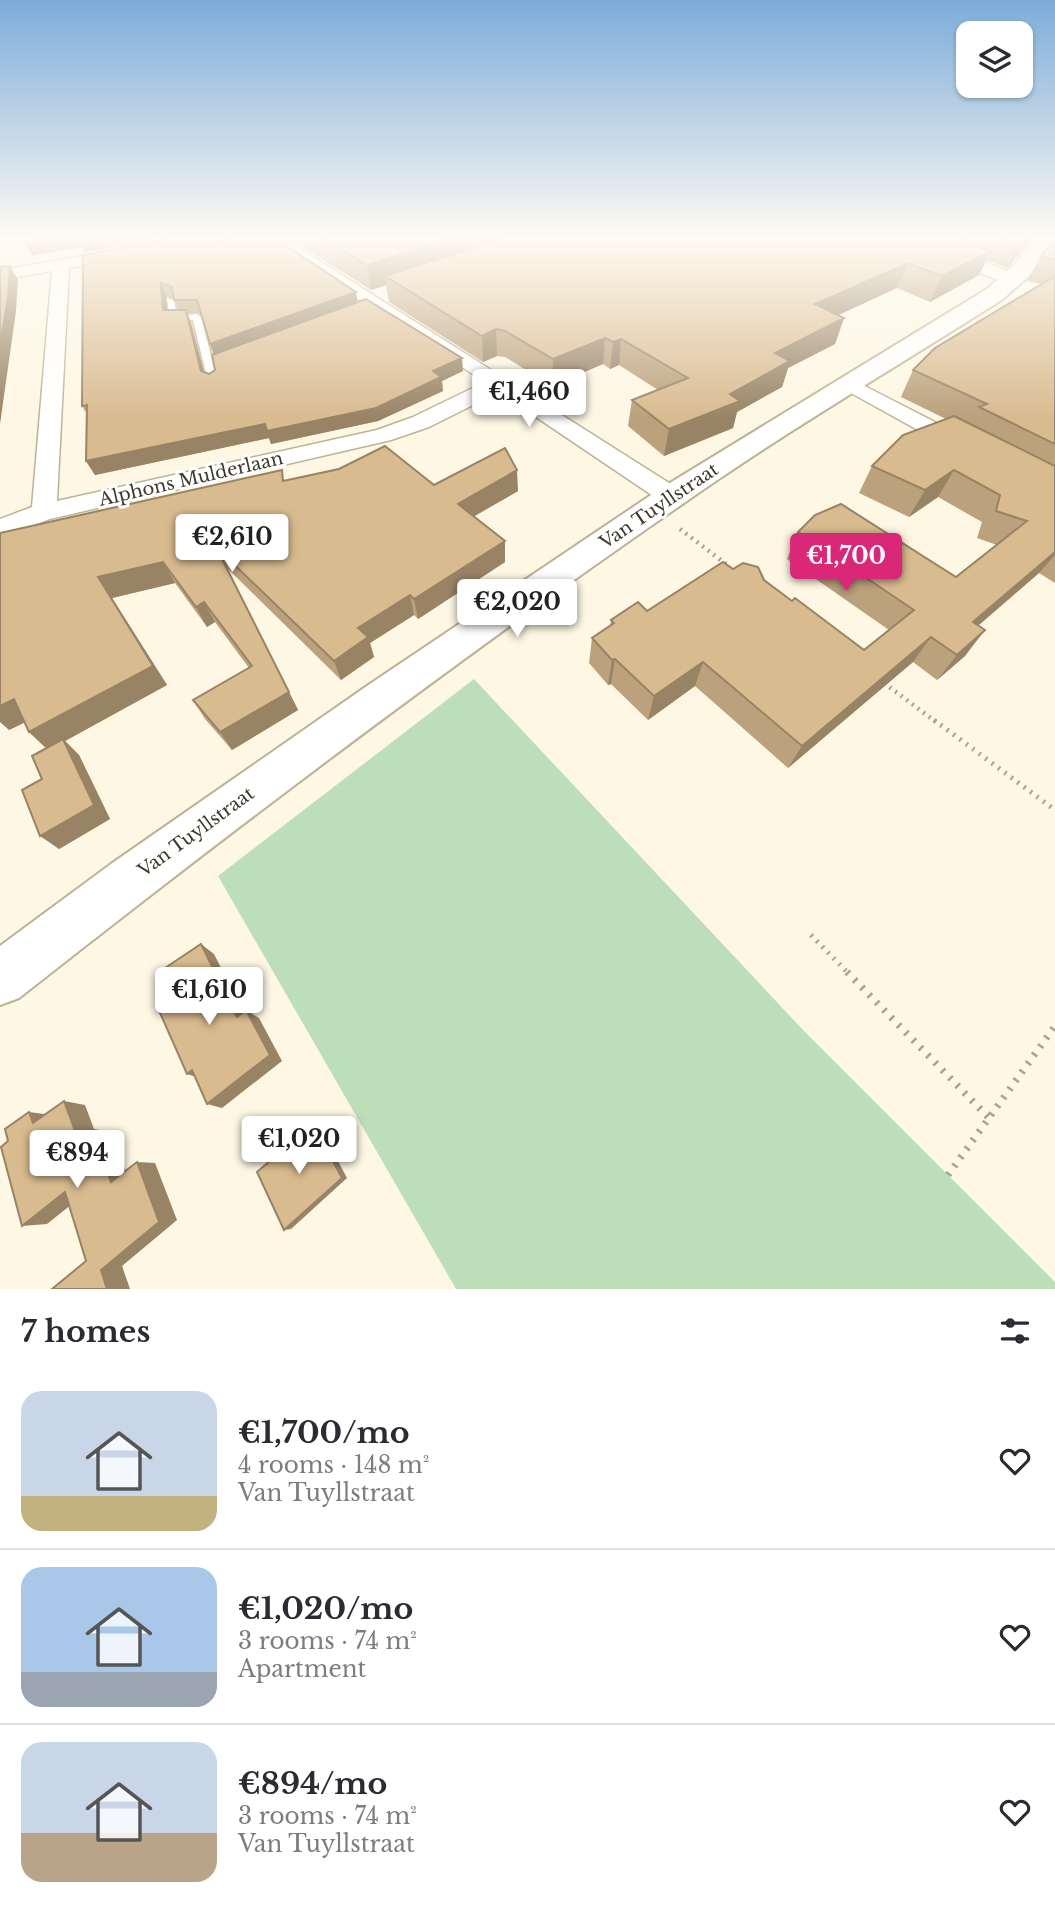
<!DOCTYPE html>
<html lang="en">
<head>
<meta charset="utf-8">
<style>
  body { margin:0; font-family:"Libre Baskerville",serif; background:#f2f2f3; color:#2b2b33; height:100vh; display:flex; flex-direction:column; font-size:26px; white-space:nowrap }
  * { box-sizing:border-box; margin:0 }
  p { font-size:23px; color:#7c7c81 }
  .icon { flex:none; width:38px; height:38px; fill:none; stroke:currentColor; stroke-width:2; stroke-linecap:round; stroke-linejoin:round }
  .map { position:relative; height:1289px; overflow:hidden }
  .sheet { display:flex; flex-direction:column; background:#fff; flex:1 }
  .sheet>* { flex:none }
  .controls { position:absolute; left:956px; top:21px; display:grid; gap:14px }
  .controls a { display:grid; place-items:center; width:77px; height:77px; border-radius:14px; background:#fff; box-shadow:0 2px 5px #0004; font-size:35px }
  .price { position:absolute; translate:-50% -60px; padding:0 16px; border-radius:7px; background:#fff; color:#222; font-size:23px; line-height:46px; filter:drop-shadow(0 2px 4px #0008) }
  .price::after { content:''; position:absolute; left:50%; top:42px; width:21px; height:16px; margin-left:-10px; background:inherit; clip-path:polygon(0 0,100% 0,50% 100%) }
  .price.active { background:#db2777; color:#fff }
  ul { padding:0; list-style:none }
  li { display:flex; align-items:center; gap:21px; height:175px; padding:0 21px }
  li+li { border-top:2px solid #e1e1e2 }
  li span { display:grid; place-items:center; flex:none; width:196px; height:140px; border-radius:21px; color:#555 }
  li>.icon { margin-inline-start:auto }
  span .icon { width:84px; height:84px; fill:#fffc; stroke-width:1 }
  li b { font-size:30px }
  h2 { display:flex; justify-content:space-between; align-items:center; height:84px; padding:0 21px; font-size:30px }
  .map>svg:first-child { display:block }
</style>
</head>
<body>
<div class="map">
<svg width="1055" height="1289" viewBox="0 0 1055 1289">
  <rect width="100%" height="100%" fill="#fef7e4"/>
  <!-- green -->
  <polygon fill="#bcdfba" points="474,679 804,1031 1055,1282 1055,1289 456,1289 218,876"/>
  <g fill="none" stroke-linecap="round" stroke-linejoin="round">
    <defs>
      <polygon id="lane" points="167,298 174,300 177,316 197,314 201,317 218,382 216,384 208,382 193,320 170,321"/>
      <g id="street">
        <polygon points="263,237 282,237 680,490 683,496 680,502 671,504 662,502 499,392 429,427 391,440 50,519 0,538 0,519 32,507 52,271 0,280 0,270 124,249 132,254 124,259 69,268 57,501 377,430 413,417 485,382"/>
        <polygon points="894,237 917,237 1018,275 1021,279 1012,284 1006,283 896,240"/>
        <polygon points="849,378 970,440 974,445 970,450 954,450 842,388 838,384 842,380"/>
      </g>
      <path id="secondary" d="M1038 237H1055V243L1031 274 1003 299C896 367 785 432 681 505 455 661 235 828 19 998L0 1005V946L111 864 367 686 660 489 987 289 1015 264Z"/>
    </defs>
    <!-- lane casing -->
    <use href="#lane" stroke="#bdb394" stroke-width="4"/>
    <!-- street casing -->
    <use href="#street" stroke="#bdb394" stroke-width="3"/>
    <!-- secondary casing -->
    <use href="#secondary" stroke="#bdb394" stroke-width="4"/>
    <!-- path-far2 -->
    <g stroke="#a9a393" stroke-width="4.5" stroke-dasharray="2 5" stroke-linecap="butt">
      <polyline points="680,529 726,564"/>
      <polyline points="884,683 936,722"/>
    </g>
    <!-- path-far1 -->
    <g stroke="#a9a393" stroke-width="5" stroke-dasharray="2 6" stroke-linecap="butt">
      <polyline points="934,720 1055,810"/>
      <polyline points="811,935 848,973"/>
    </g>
    <!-- path -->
    <g stroke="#a9a393" stroke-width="7" stroke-dasharray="2.5 8" stroke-linecap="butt">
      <polyline points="847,972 989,1118"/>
      <polyline points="948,1175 1055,1026"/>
    </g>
    <!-- lane -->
    <use href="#lane" fill="#fff" fill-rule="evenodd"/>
    <!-- street -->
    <use href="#street" fill="#fff" fill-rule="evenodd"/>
    <!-- secondary -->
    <use href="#secondary" fill="#fff" fill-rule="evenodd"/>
  </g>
  <!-- wall -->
  <g fill="#bba17c" fill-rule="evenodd">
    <path d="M177 237 219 242 358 302 463 371 442 381 443 391 378 421 271 444 269 438 95 475 86 461 87 414 82 406ZM166 296 174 298 178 310H167ZM187 313H201L214 355 215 370 209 374 203 372 191 323Z"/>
    <polygon points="287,237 1034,237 1007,268 986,260 979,275 930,302 897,288 838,315 844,318 835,344 788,368 782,387 737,412 733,428 664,456 628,426 632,400 658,390 619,365 610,369 603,364 552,386 505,357 497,356 483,362 389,302 386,285 371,290"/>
    <polygon points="1055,239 1055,583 1039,573 978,626 965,656 937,680 913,662 788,768 695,686 648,720 611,684 608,685 589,663 592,638 610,626 611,620 647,611 733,569 764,580 792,601 864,650 889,630 787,559 798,532 956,577 997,545 977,538 982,522 938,497 909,517 859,493 872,466 946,419 901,397 913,370 1041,284 1027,281 1041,256"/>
    <polygon points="285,481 434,485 518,491 474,516 505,562 418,619 414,615 370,643 374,657 341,680 227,568 298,710 232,750 205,719 193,700 249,668 215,622 207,627 175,583 112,598 167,685 65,741 79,755 110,819 59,849 42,779 46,748 29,732 25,722 9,730 0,533"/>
  </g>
  <!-- shaded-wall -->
  <g fill="#988365">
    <polygon points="52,237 169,237 85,252 82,247 32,256 24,242"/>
    <polygon points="455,237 529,237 385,276 386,285 371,290 367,265"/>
    <polygon points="1025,237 1034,237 1007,268 1019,243"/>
    <polygon points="991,251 979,275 930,302 942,276"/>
    <polygon points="908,263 897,288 806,330 815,304"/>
    <polygon points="10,266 18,280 16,311 0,424 0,346"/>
    <polygon points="161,283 166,296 168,323 163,310"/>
    <polygon points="356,292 358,305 215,358 210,344"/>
    <polygon points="186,310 191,323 207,384 201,371"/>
    <polygon points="844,318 835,344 788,368 782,387 737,412 733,428 664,456 669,429 730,394 775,353"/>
    <polygon points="496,329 497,356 483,362 482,336"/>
    <polygon points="605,338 603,364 552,386 553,359"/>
    <polygon points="621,339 619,365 610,369 613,342"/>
    <polygon points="462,358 463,371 442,381 443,391 378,421 271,444 269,438 95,475 86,461 433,371"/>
    <polygon points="517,470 518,491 461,524 458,504"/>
    <polygon points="954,470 938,497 909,517 925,490"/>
    <polygon points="505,541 505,562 418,619 414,599"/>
    <polygon points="1055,552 1055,555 1039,573 952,648 973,622"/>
    <polygon points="163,562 175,583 112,598 167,685 65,741 79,755 110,819 59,849 40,836 48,750 29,732 98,577"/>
    <polygon points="410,595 414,615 370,643 374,657 341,680 334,661 358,628"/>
    <polygon points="204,602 215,622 207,627 196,607"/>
    <polygon points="985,630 965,656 937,680 957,655"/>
    <polygon points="931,637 913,662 788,768 802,746"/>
    <polygon points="615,659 611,684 608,685 612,660"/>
    <polygon points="703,662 695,686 648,720 654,696"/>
    <polygon points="289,692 298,710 232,750 220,732"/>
    <polygon points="14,699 34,718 9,730 0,722 0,706"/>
    <polygon points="201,944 214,954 250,1025 237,1017"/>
    <polygon points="246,1010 259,1018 282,1061 222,1108 207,1104"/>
    <polygon points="192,1070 202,1079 187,1074"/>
    <polygon points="64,1101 85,1105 94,1129 112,1132 130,1182 111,1182 78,1139"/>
    <polygon points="29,1112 51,1115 33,1123"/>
    <polygon points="313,1124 319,1125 347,1178 291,1229 284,1230"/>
    <polygon points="137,1162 155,1163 177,1220 122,1266 130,1289 107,1289 101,1270"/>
    <polygon points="65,1192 87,1192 47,1224 22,1226"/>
  </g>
  <!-- building -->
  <g fill="#d9bb90" stroke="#988365" stroke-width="2">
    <polygon points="22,237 52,237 24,242"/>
    <polygon points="177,237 217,237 218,242 233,237 273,237 356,292 210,344 197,300 174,300 172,287 161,283 163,310 186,310 201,371 209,374 215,370 212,355 366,299 462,358 433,371 441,377 376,408 267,431 265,424 86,461 87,405 82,406 83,255"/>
    <polygon points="321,237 455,237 367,265"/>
    <polygon points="506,237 955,237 991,251 942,276 908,263 815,304 844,318 775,353 790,361 730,394 740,401 669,429 632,400 688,378 621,339 613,342 605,338 553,359 505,331 496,329 482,336 385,276"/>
    <polygon points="1002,237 1025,237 1019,243"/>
    <polygon points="1055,239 1055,260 1041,256"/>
    <polygon points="10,266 8,297 0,346 0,267"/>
    <polygon points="1055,276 1055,444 979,407 987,404 913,370 935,348"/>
    <polygon points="954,416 1055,466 1055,552 973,622 985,630 957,655 931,637 802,746 703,662 654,696 615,659 612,660 592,638 614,623 611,620 638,602 647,611 723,562 733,569 743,563 758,567 764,580 792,601 795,598 864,650 914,610 798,532 815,515 841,504 956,577 1027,521 996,511 1000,495 954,470 925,490 872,466 903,435"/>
    <polygon points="385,446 434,485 505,448 517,470 458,504 505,541 414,599 410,595 358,628 368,637 334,661 216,547 289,692 220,732 193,700 252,666 204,602 196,607 163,562 98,577 153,666 29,732 14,699 0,706 0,533 282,470 283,481 339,469"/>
    <polygon points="63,739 94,805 40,836 22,790 42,779 32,756"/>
    <polygon points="201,944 237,1017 246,1010 270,1055 207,1104 192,1070 187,1074 157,1006 176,993 165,968"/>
    <polygon points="64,1101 78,1139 92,1129 111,1182 137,1162 159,1222 101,1270 107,1289 52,1289 86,1261 65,1192 22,1226 1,1147 8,1141 5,1129 29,1112 33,1123"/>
    <polygon points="313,1124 342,1178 284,1230 257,1172"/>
  </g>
  <!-- sky -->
  <linearGradient id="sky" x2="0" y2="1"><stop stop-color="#7cacd9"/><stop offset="0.57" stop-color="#fffbf3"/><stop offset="1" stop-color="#fffbf3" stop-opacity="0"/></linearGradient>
  <rect width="1055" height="418" fill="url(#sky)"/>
  <g text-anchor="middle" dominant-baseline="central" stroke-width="6" stroke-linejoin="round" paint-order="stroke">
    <!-- street labels -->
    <g font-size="18" fill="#3c382b" stroke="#fff">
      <text transform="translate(191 479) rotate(-13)">Alphons Mulderlaan</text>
      <text transform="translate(659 506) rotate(-34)">Van Tuyllstraat</text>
      <text transform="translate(196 832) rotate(-36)">Van Tuyllstraat</text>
    </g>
  </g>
</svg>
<div class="controls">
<a><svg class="icon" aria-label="layers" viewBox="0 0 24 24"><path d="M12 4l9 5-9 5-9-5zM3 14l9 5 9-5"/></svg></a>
</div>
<b class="price" style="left:529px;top:429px">€1,460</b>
<b class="price" style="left:232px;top:574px">€2,610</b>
<b class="price active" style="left:846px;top:593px">€1,700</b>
<b class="price" style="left:517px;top:639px">€2,020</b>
<b class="price" style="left:209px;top:1027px">€1,610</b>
<b class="price" style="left:299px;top:1176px">€1,020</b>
<b class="price" style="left:77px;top:1190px">€894</b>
</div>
<section class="sheet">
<h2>7 homes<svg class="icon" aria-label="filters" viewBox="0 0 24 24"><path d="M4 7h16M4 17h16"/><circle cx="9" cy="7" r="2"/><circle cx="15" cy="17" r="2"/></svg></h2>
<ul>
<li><span style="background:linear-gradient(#c9d6e8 75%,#c2b280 0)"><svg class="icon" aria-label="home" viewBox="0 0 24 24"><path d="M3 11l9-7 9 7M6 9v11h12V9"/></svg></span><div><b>€1,700/mo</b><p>4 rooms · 148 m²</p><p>Van Tuyllstraat</p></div><svg class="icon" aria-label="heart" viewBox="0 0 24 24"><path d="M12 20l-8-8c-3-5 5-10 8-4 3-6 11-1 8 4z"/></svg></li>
<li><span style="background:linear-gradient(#a9c7e8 75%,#9aa5b1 0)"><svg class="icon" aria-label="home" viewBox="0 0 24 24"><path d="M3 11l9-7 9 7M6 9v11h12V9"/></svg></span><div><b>€1,020/mo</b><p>3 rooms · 74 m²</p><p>Apartment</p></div><svg class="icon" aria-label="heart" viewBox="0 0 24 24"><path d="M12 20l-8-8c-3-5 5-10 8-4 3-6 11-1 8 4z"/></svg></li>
<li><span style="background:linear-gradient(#c9d6e8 65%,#b9a48a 0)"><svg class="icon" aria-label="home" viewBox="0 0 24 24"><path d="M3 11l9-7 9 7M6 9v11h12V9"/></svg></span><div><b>€894/mo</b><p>3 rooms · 74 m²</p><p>Van Tuyllstraat</p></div><svg class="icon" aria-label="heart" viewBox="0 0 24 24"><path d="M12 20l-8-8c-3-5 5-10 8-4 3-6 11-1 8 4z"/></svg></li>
</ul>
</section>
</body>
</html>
